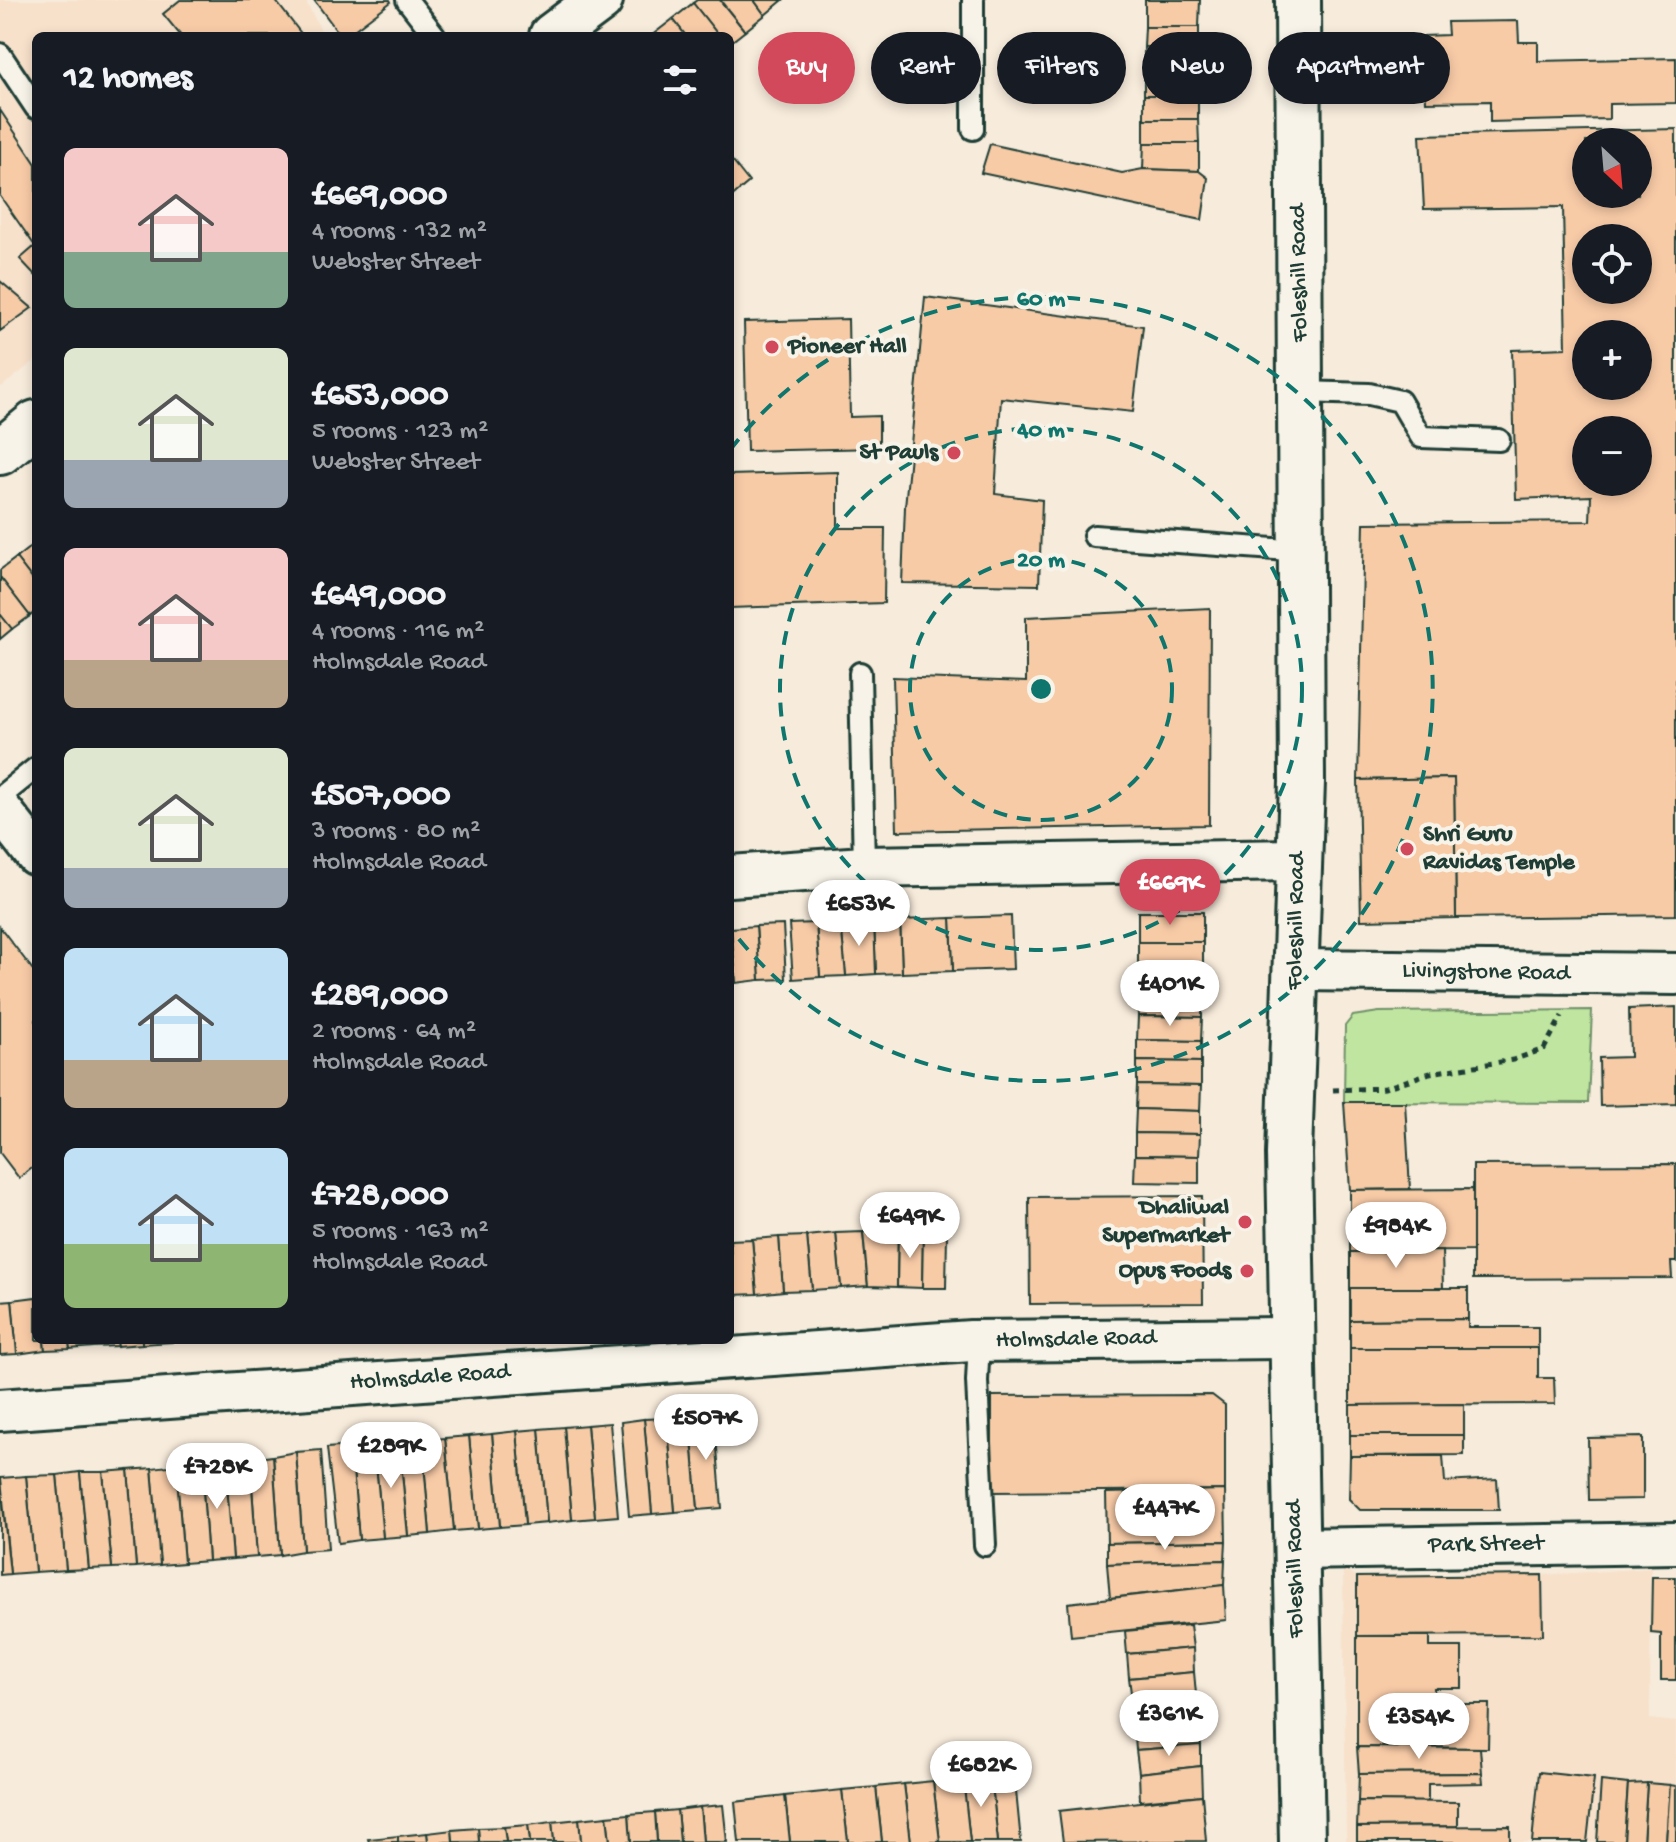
<!DOCTYPE html>
<html lang="en">
<head>
<meta charset="utf-8">
<style>
  body { margin:0; font-family:"Gochi Hand",sans-serif; background:#20242c; color:#f1f3f6; height:100vh; display:flex; flex-direction:column; font-size:30px; white-space:nowrap }
  * { box-sizing:border-box; margin:0 }
  p { font-size:26px; color:#9ea1a6 }
  .icon { flex:none; width:44px; height:44px; fill:none; stroke:currentColor; stroke-width:2; stroke-linecap:round; stroke-linejoin:round }
  .map { position:relative; flex:1; overflow:hidden }
  .drawer { position:absolute; left:32px; top:32px; width:702px; height:1312px; display:flex; flex-direction:column; background:#171b24; border-radius:12px; box-shadow:0 4px 12px #0003 }
  .drawer>* { flex:none }
  .banner { position:absolute; left:758px; top:32px; width:760px; height:72px; display:flex; gap:16px }
  .needle { width:52px; rotate:154deg }
  .buttons { position:absolute; left:1572px; top:128px; display:grid; gap:16px }
  .buttons a { display:grid; place-items:center; width:80px; height:80px; border-radius:50%; background:#171b24; box-shadow:0 4px 12px #0003; font-size:40px }
  .price { position:absolute; translate:-50% -68px; padding:0 18px; border-radius:28px; background:#fff; color:#222; font-size:26px; line-height:52px; filter:drop-shadow(0 2px 4px #0008) }
  .price::after { content:''; position:absolute; left:50%; top:48px; width:24px; height:18px; margin-left:-12px; background:inherit; clip-path:polygon(0 0,100% 0,50% 100%) }
  .price.current { background:#d1495b; color:#fff }
  ul { padding:0; list-style:none }
  li { display:flex; align-items:center; gap:24px; height:200px; padding:0 32px }
  li span { display:grid; place-items:center; flex:none; width:224px; height:160px; border-radius:12px; color:#555 }
  li>.icon { margin-inline-start:auto }
  span .icon { width:96px; height:96px; fill:#fffc; stroke-width:1 }
  li b { font-size:34px }
  h2 { display:flex; justify-content:space-between; align-items:center; height:96px; padding:0 32px; font-size:34px }
  .pill { padding:0 28px; border-radius:36px; background:#171b24; box-shadow:0 4px 12px #0003; font-size:28px; line-height:72px }
  .pill.current { background:#d1495b; color:#fff }
  .map>svg:first-child { display:block }
</style>
</head>
<body>
<div class="map">
<svg width="1676" height="1842" viewBox="0 0 1676 1842">
  <rect width="100%" height="100%" fill="#f7ebdb"/>
  <filter id="ink" filterUnits="userSpaceOnUse"><feTurbulence type="fractalNoise" baseFrequency=".0125" numOctaves="2"/><feDisplacementMap in="SourceGraphic" scale="16" xChannelSelector="R" yChannelSelector="G"/><feConvolveMatrix kernelMatrix="1 2 1 2 8 2 1 2 1" color-interpolation-filters="sRGB"/></filter>
  <g filter="url(#ink)">
    <!-- built -->
    <g fill="#f7e1cb">
      <polygon points="0,0 305,0 324,36 36,36 36,360 0,388"/>
      <polygon points="1343,1567 1357,1577 1542,1575 1651,1568 1650,1719 1676,1722 1676,1842 1346,1842"/>
    </g>
    <!-- green -->
    <polygon fill="#c0e5a0" stroke="#70916a" stroke-width="2" points="1592,1010 1588,1103 1344,1102 1345,1026 1353,1016 1379,1012"/>
    <!-- building -->
    <g fill="#f8cba7" stroke="#1f3d34" stroke-width="2" fill-rule="evenodd">
      <polygon points="180,0 275,0 303,36 181,36 163,14"/>
      <polygon points="314,0 390,0 391,2 346,36 341,36"/>
      <polygon points="697,0 720,0 745,31 730,43 730,36 719,36 693,3"/>
      <polygon points="720,0 754,0 765,15 745,31"/>
      <polygon points="754,0 783,0 765,15"/>
      <polygon points="1145,0 1200,0 1199,27 1145,27"/>
      <polygon points="693,3 719,36 686,36 673,19"/>
      <polygon points="673,19 686,36 651,36"/>
      <polygon points="1518,21 1519,42 1538,42 1538,61 1676,58 1676,103 1609,104 1609,119 1490,122 1490,101 1426,102 1424,36 1448,35 1447,22"/>
      <polygon points="1145,27 1199,27 1199,49 1144,47"/>
      <polygon points="1144,47 1199,49 1198,95 1144,95"/>
      <rect x="1144" y="95" width="54" height="24"/>
      <polygon points="0,110 36,164 36,276 20,259 35,246 0,196"/>
      <polygon points="1144,119 1198,119 1199,143 1144,143"/>
      <path d="M1676 129V915L1456 918 1454 778 1358 780 1364 523 1590 521 1591 496 1516 499 1512 350 1566 348 1563 207 1424 209 1420 135ZM1586 142H1638V194H1586ZM1586 238H1638V290H1586ZM1586 334H1638V386H1586ZM1586 430H1638V482H1586Z"/>
      <polygon points="1144,143 1199,143 1199,171 1143,169"/>
      <polygon points="990,144 1122,173 1143,169 1199,171 1208,178 1202,220 981,173"/>
      <polygon points="730,158 749,182 730,198"/>
      <polygon points="0,281 32,308 0,331"/>
      <polygon points="925,297 1143,326 1133,412 1001,398 995,494 1042,500 1039,585 902,583 905,507"/>
      <polygon points="848,319 850,417 879,416 879,448 747,451 744,322"/>
      <polygon points="838,472 838,528 885,528 884,603 730,608 730,475"/>
      <polygon points="34,544 36,548 36,584 16,558"/>
      <polygon points="16,558 36,584 36,611 30,616 0,577 0,570"/>
      <polygon points="0,577 30,616 12,629 0,614"/>
      <polygon points="1210,608 1209,825 897,831 893,677 1026,682 1026,617"/>
      <polygon points="0,614 12,629 0,639"/>
      <polygon points="1454,778 1456,918 1361,920 1358,780"/>
      <rect x="1138" y="912" width="65" height="30"/>
      <polygon points="1011,916 1013,969 953,971 951,918"/>
      <polygon points="951,918 953,971 902,973 900,920"/>
      <polygon points="900,920 902,973 876,974 874,921"/>
      <polygon points="874,921 876,974 846,976 841,922"/>
      <polygon points="841,922 846,976 820,977 816,923"/>
      <polygon points="816,923 820,977 793,979 789,924"/>
      <polygon points="783,925 786,979 760,980 756,926"/>
      <polygon points="756,926 760,980 736,983 731,928"/>
      <polygon points="0,927 36,974 36,1165 19,1178 0,1153"/>
      <polygon points="730,928 736,983 730,983"/>
      <polygon points="1138,942 1203,942 1203,965 1138,964"/>
      <polygon points="1138,964 1203,965 1202,988 1137,988"/>
      <polygon points="1137,988 1202,988 1202,1017 1138,1016"/>
      <polygon points="1676,1007 1676,1104 1600,1106 1599,1058 1630,1057 1629,1009"/>
      <polygon points="1138,1016 1202,1017 1201,1041 1137,1040"/>
      <polygon points="1137,1040 1201,1041 1201,1062 1137,1061"/>
      <polygon points="1137,1061 1201,1062 1201,1086 1137,1085"/>
      <polygon points="1137,1085 1201,1086 1200,1111 1136,1109"/>
      <polygon points="1344,1102 1405,1102 1410,1189 1350,1190"/>
      <polygon points="1136,1109 1200,1111 1200,1134 1135,1133"/>
      <polygon points="1135,1133 1200,1134 1199,1156 1135,1155"/>
      <polygon points="1135,1155 1199,1156 1199,1183 1134,1182"/>
      <polygon points="1676,1164 1676,1262 1671,1262 1672,1278 1473,1279 1473,1165"/>
      <polygon points="1473,1189 1473,1251 1350,1252 1350,1190"/>
      <polygon points="1202,1196 1203,1303 1030,1304 1029,1197"/>
      <polygon points="863,1232 868,1286 841,1288 836,1233"/>
      <polygon points="863,1232 898,1232 897,1287 868,1286"/>
      <polygon points="898,1232 923,1233 922,1288 897,1287"/>
      <polygon points="836,1233 841,1288 812,1290 807,1236"/>
      <polygon points="923,1233 947,1233 946,1288 922,1288"/>
      <polygon points="807,1236 812,1290 783,1291 779,1237"/>
      <polygon points="779,1237 783,1291 757,1294 752,1239"/>
      <polygon points="752,1239 757,1294 732,1295 730,1240"/>
      <polygon points="1442,1251 1443,1288 1350,1288 1350,1252"/>
      <polygon points="1350,1288 1468,1288 1468,1319 1350,1320"/>
      <polygon points="36,1297 36,1340 44,1340 45,1350 17,1354 12,1300"/>
      <polygon points="12,1300 17,1354 0,1355 0,1301"/>
      <polygon points="1468,1319 1468,1327 1538,1327 1538,1348 1350,1348 1350,1320"/>
      <polygon points="44,1340 69,1340 70,1349 45,1350"/>
      <polygon points="69,1340 93,1340 93,1347 70,1349"/>
      <polygon points="93,1340 117,1340 118,1346 93,1347"/>
      <polygon points="117,1340 142,1340 142,1344 118,1346"/>
      <polygon points="142,1340 172,1340 172,1342 142,1344"/>
      <polygon points="1350,1348 1538,1348 1538,1378 1554,1378 1555,1404 1350,1405"/>
      <polygon points="1212,1395 1225,1405 1225,1490 992,1492 992,1396"/>
      <polygon points="1464,1404 1464,1435 1350,1435 1350,1405"/>
      <polygon points="714,1413 722,1508 698,1510 690,1415"/>
      <polygon points="690,1415 698,1510 675,1512 667,1418"/>
      <polygon points="667,1418 675,1512 652,1514 644,1419"/>
      <polygon points="644,1419 652,1514 629,1516 621,1422"/>
      <polygon points="610,1423 618,1516 595,1518 587,1425"/>
      <polygon points="587,1425 595,1518 572,1520 564,1427"/>
      <polygon points="564,1427 572,1520 547,1523 539,1429"/>
      <polygon points="539,1429 547,1523 525,1525 517,1431"/>
      <polygon points="517,1431 525,1525 500,1527 492,1434"/>
      <polygon points="492,1434 500,1527 478,1529 469,1436"/>
      <polygon points="1350,1435 1464,1435 1464,1455 1350,1456"/>
      <polygon points="469,1436 478,1529 454,1531 445,1438"/>
      <polygon points="1643,1437 1643,1499 1589,1500 1588,1438"/>
      <polygon points="445,1438 454,1531 430,1534 422,1440"/>
      <polygon points="422,1440 430,1534 408,1536 399,1442"/>
      <polygon points="399,1442 408,1536 383,1538 374,1444"/>
      <polygon points="374,1444 383,1538 359,1540 351,1446"/>
      <polygon points="351,1446 359,1540 338,1543 327,1448"/>
      <polygon points="321,1450 328,1549 303,1551 296,1452"/>
      <polygon points="296,1452 303,1551 280,1555 273,1456"/>
      <polygon points="273,1456 280,1555 257,1557 250,1459"/>
      <polygon points="1350,1456 1443,1456 1445,1482 1497,1479 1499,1510 1360,1510 1349,1499"/>
      <polygon points="250,1459 257,1557 233,1559 225,1461"/>
      <polygon points="225,1461 233,1559 208,1561 201,1463"/>
      <polygon points="201,1463 208,1561 184,1563 176,1465"/>
      <polygon points="176,1465 184,1563 160,1565 152,1468"/>
      <polygon points="152,1468 160,1565 136,1567 128,1470"/>
      <polygon points="128,1470 136,1567 112,1568 103,1472"/>
      <polygon points="80,1472 89,1569 66,1570 57,1475"/>
      <polygon points="80,1472 103,1472 112,1568 89,1569"/>
      <polygon points="57,1475 66,1570 35,1572 26,1476"/>
      <polygon points="26,1476 35,1572 10,1574 1,1478"/>
      <polygon points="0,1478 10,1574 0,1575"/>
      <polygon points="1225,1490 1226,1541 1107,1543 1106,1493"/>
      <polygon points="1226,1541 1225,1560 1107,1564 1107,1543"/>
      <polygon points="1225,1560 1224,1585 1110,1598 1107,1564"/>
      <polygon points="1542,1575 1543,1635 1357,1636 1357,1577"/>
      <polygon points="1652,1577 1676,1577 1676,1680 1661,1680 1661,1634 1651,1633"/>
      <polygon points="1224,1585 1226,1620 1071,1636 1068,1603"/>
      <polygon points="1190,1625 1193,1648 1127,1654 1125,1631"/>
      <polygon points="1357,1636 1430,1636 1430,1647 1462,1647 1462,1688 1434,1688 1434,1704 1489,1704 1488,1748 1357,1747"/>
      <polygon points="1193,1648 1194,1672 1129,1678 1127,1654"/>
      <polygon points="1194,1672 1196,1694 1132,1700 1129,1678"/>
      <polygon points="1196,1694 1201,1745 1136,1750 1132,1700"/>
      <polygon points="1201,1745 1201,1766 1139,1773 1136,1750"/>
      <polygon points="1357,1747 1480,1748 1482,1773 1359,1774"/>
      <polygon points="1201,1766 1202,1795 1140,1801 1139,1773"/>
      <polygon points="1014,1771 1021,1842 998,1842 991,1775"/>
      <polygon points="1539,1772 1594,1778 1587,1842 1532,1842"/>
      <polygon points="1482,1773 1483,1783 1428,1784 1428,1802 1358,1801 1359,1774"/>
      <polygon points="991,1775 998,1842 970,1842 963,1778"/>
      <polygon points="963,1778 970,1842 940,1842 933,1781"/>
      <polygon points="933,1781 940,1842 911,1842 904,1784"/>
      <polygon points="1601,1781 1628,1784 1624,1842 1597,1842"/>
      <polygon points="1647,1783 1670,1785 1666,1842 1643,1842"/>
      <polygon points="1647,1783 1643,1842 1624,1842 1628,1784"/>
      <polygon points="904,1784 911,1842 882,1842 876,1787"/>
      <polygon points="1670,1785 1676,1786 1676,1842 1666,1842"/>
      <polygon points="876,1787 882,1842 848,1842 842,1790"/>
      <polygon points="842,1790 848,1842 790,1842 785,1796"/>
      <polygon points="1202,1795 1206,1841 1063,1842 1059,1811"/>
      <polygon points="785,1796 790,1842 739,1842 735,1802"/>
      <polygon points="1358,1801 1458,1802 1458,1826 1357,1827"/>
      <polygon points="723,1805 727,1842 703,1842 700,1807"/>
      <polygon points="700,1807 703,1842 680,1842 677,1810"/>
      <polygon points="677,1810 680,1842 657,1842 655,1812"/>
      <polygon points="655,1812 657,1842 631,1842 629,1814"/>
      <polygon points="629,1814 631,1842 610,1842 607,1816"/>
      <polygon points="607,1816 610,1842 581,1842 579,1819"/>
      <polygon points="579,1819 581,1842 554,1842 552,1822"/>
      <polygon points="552,1822 554,1842 530,1842 528,1825"/>
      <polygon points="528,1825 530,1842 506,1842 504,1827"/>
      <polygon points="1510,1826 1510,1842 1357,1842 1357,1827"/>
      <polygon points="504,1827 506,1842 479,1842 478,1828"/>
      <polygon points="478,1828 479,1842 453,1842 452,1830"/>
      <polygon points="452,1830 453,1842 428,1842 427,1833"/>
      <polygon points="427,1833 428,1842 398,1842 398,1836"/>
      <polygon points="398,1836 398,1842 369,1842 368,1839"/>
    </g>
    <g fill="none" stroke-linecap="round" stroke-linejoin="round">
      <defs>
        <g id="lane">
          <polyline points="407,0 435,36"/>
          <polyline points="973,0 973,129"/>
          <polyline points="0,54 36,108"/>
          <polyline points="1301,392 1369,394 1400,401 1421,437 1499,440"/>
          <polyline points="1094,536 1302,551"/>
          <polyline points="860,673 864,867"/>
          <polyline points="0,797 36,768"/>
          <polyline points="979,1341 977,1381 985,1545"/>
        </g>
        <g id="street">
          <polyline points="0,809 36,855"/>
          <polyline points="730,876 864,867 1298,860"/>
          <polyline points="1296,970 1676,974"/>
          <polyline points="0,1410 971,1341 1291,1338"/>
          <polyline points="1295,1549 1676,1543"/>
        </g>
        <g id="secondary">
          <polyline points="1298,0 1302,782 1289,1154 1302,1842"/>
          <polyline points="552,36 600,0"/>
          <polyline points="0,452 36,423"/>
        </g>
      </defs>
      <!-- lane casing -->
      <use href="#lane" stroke="#1f3d34" stroke-width="26"/>
      <!-- street casing -->
      <use href="#street" stroke="#1f3d34" stroke-width="46"/>
      <!-- secondary casing -->
      <use href="#secondary" stroke="#1f3d34" stroke-width="50"/>
      <!-- path -->
      <polyline stroke="#1f3d34" stroke-width="5" stroke-dasharray="6 6" stroke-linecap="butt" points="1333,1090 1385,1088 1430,1073 1513,1060 1544,1049 1562,1016"/>
      <!-- lane -->
      <use href="#lane" stroke="#f7f3e8" stroke-width="20"/>
      <!-- street -->
      <use href="#street" stroke="#f7f3e8" stroke-width="40"/>
      <!-- secondary -->
      <use href="#secondary" stroke="#f7f3e8" stroke-width="44"/>
    </g>
  </g>
  <!-- distance rings -->
  <g fill="none" stroke="#0f766e" stroke-width="4" stroke-dasharray="14 10">
    <circle cx="1041" cy="689" r="131"/>
    <circle cx="1041" cy="689" r="261"/>
    <path d="M730 450A392 392 0 1 1 730 928"/>
  </g>
  <!-- markers -->
  <g fill="#d1495b" stroke="#f7f3e8" stroke-width="3">
    <circle cx="772" cy="347" r="8"/>
    <circle cx="954" cy="453" r="8"/>
    <circle cx="1407" cy="849" r="8"/>
    <circle cx="1245" cy="1222" r="8"/>
    <circle cx="1247" cy="1271" r="8"/>
  </g>
  <g text-anchor="middle" dominant-baseline="central" stroke-width="8" stroke-linejoin="round" paint-order="stroke">
    <!-- street labels -->
    <g font-size="24" fill="#1f3d34" stroke="#f7f3e8">
      <text transform="translate(1300 273) rotate(-91)">Foleshill Road</text>
      <text transform="translate(1297 921) rotate(-89)">Foleshill Road</text>
      <text transform="translate(1486 973) rotate(1)">Livingstone Road</text>
      <text transform="translate(1076 1340) rotate(-1)">Holmsdale Road</text>
      <text transform="translate(430 1378) rotate(-4)">Holmsdale Road</text>
      <text transform="translate(1486 1545) rotate(-1)">Park Street</text>
      <text transform="translate(1296 1569) rotate(-91)">Foleshill Road</text>
    </g>
    <!-- poi labels -->
    <g font-size="24" font-weight="bold" fill="#1f3d34" stroke="#f7f3e8" text-anchor="end">
      <text x="788" y="347" text-anchor="start">Pioneer Hall</text>
      <text x="938" y="453">St Pauls</text>
      <text x="1423" y="835" text-anchor="start">Shri Guru<tspan x="1423" dy="28">Ravidas Temple</tspan></text>
      <text x="1229" y="1208">Dhaliwal<tspan x="1229" dy="28">Supermarket</tspan></text>
      <text x="1231" y="1271">Opus Foods</text>
    </g>
  </g>
  <circle cx="1041" cy="689" r="12" fill="#0f766e" stroke="#f7f3e8" stroke-width="4"/>
  <g font-size="24" text-anchor="middle" font-weight="bold" fill="#0f766e" stroke="#f7f3e8" stroke-width="8" stroke-linejoin="round" paint-order="stroke">
    <text x="1041" y="305">60 m</text>
    <text x="1041" y="436">40 m</text>
    <text x="1041" y="566">20 m</text>
  </g>
</svg>
<div class="buttons">
<a><svg class="needle" viewBox="-14 -14 28 28"><path d="M0-13l5 13h-10z" fill="#e53935"/><path d="M0 13l5-13h-10z" fill="#9ea1a6"/></svg></a>
<a><svg class="icon" aria-label="locate" viewBox="0 0 24 24"><circle cx="12" cy="12" r="6"/><path d="M12 2v4M12 18v4M2 12h4M18 12h4"/></svg></a>
<a>+</a>
<a>−</a>
</div>
<b class="price current" style="left:1170px;top:927px">£669K</b>
<b class="price" style="left:859px;top:948px">£653K</b>
<b class="price" style="left:1170px;top:1028px">£401K</b>
<b class="price" style="left:910px;top:1260px">£649K</b>
<b class="price" style="left:1396px;top:1270px">£984K</b>
<b class="price" style="left:706px;top:1462px">£507K</b>
<b class="price" style="left:391px;top:1490px">£289K</b>
<b class="price" style="left:217px;top:1511px">£728K</b>
<b class="price" style="left:1165px;top:1552px">£447K</b>
<b class="price" style="left:1169px;top:1758px">£361K</b>
<b class="price" style="left:1419px;top:1761px">£354K</b>
<b class="price" style="left:981px;top:1809px">£682K</b>
<div class="banner">
<a class="pill current">Buy</a>
<a class="pill">Rent</a>
<a class="pill">Filters</a>
<a class="pill">New</a>
<a class="pill">Apartment</a>
</div>
<section class="drawer">
<h2>12 homes<svg class="icon" aria-label="filters" viewBox="0 0 24 24"><path d="M4 7h16M4 17h16"/><circle cx="9" cy="7" r="2"/><circle cx="15" cy="17" r="2"/></svg></h2>
<ul>
<li><span style="background:linear-gradient(#f6c9c9 65%,#7fa58c 0)"><svg class="icon" aria-label="home" viewBox="0 0 24 24"><path d="M3 11l9-7 9 7M6 9v11h12V9"/></svg></span><div><b>£669,000</b><p>4 rooms · 132 m²</p><p>Webster Street</p></div></li>
<li><span style="background:linear-gradient(#dfe7d0 70%,#9aa5b1 0)"><svg class="icon" aria-label="home" viewBox="0 0 24 24"><path d="M3 11l9-7 9 7M6 9v11h12V9"/></svg></span><div><b>£653,000</b><p>5 rooms · 123 m²</p><p>Webster Street</p></div></li>
<li><span style="background:linear-gradient(#f6c9c9 70%,#b9a48a 0)"><svg class="icon" aria-label="home" viewBox="0 0 24 24"><path d="M3 11l9-7 9 7M6 9v11h12V9"/></svg></span><div><b>£649,000</b><p>4 rooms · 116 m²</p><p>Holmsdale Road</p></div></li>
<li><span style="background:linear-gradient(#dfe7d0 75%,#9aa5b1 0)"><svg class="icon" aria-label="home" viewBox="0 0 24 24"><path d="M3 11l9-7 9 7M6 9v11h12V9"/></svg></span><div><b>£507,000</b><p>3 rooms · 80 m²</p><p>Holmsdale Road</p></div></li>
<li><span style="background:linear-gradient(#bfe0f5 70%,#b9a48a 0)"><svg class="icon" aria-label="home" viewBox="0 0 24 24"><path d="M3 11l9-7 9 7M6 9v11h12V9"/></svg></span><div><b>£289,000</b><p>2 rooms · 64 m²</p><p>Holmsdale Road</p></div></li>
<li><span style="background:linear-gradient(#bfe0f5 60%,#8fb573 0)"><svg class="icon" aria-label="home" viewBox="0 0 24 24"><path d="M3 11l9-7 9 7M6 9v11h12V9"/></svg></span><div><b>£728,000</b><p>5 rooms · 163 m²</p><p>Holmsdale Road</p></div></li>
</ul>
</section>
</div>
</body>
</html>
